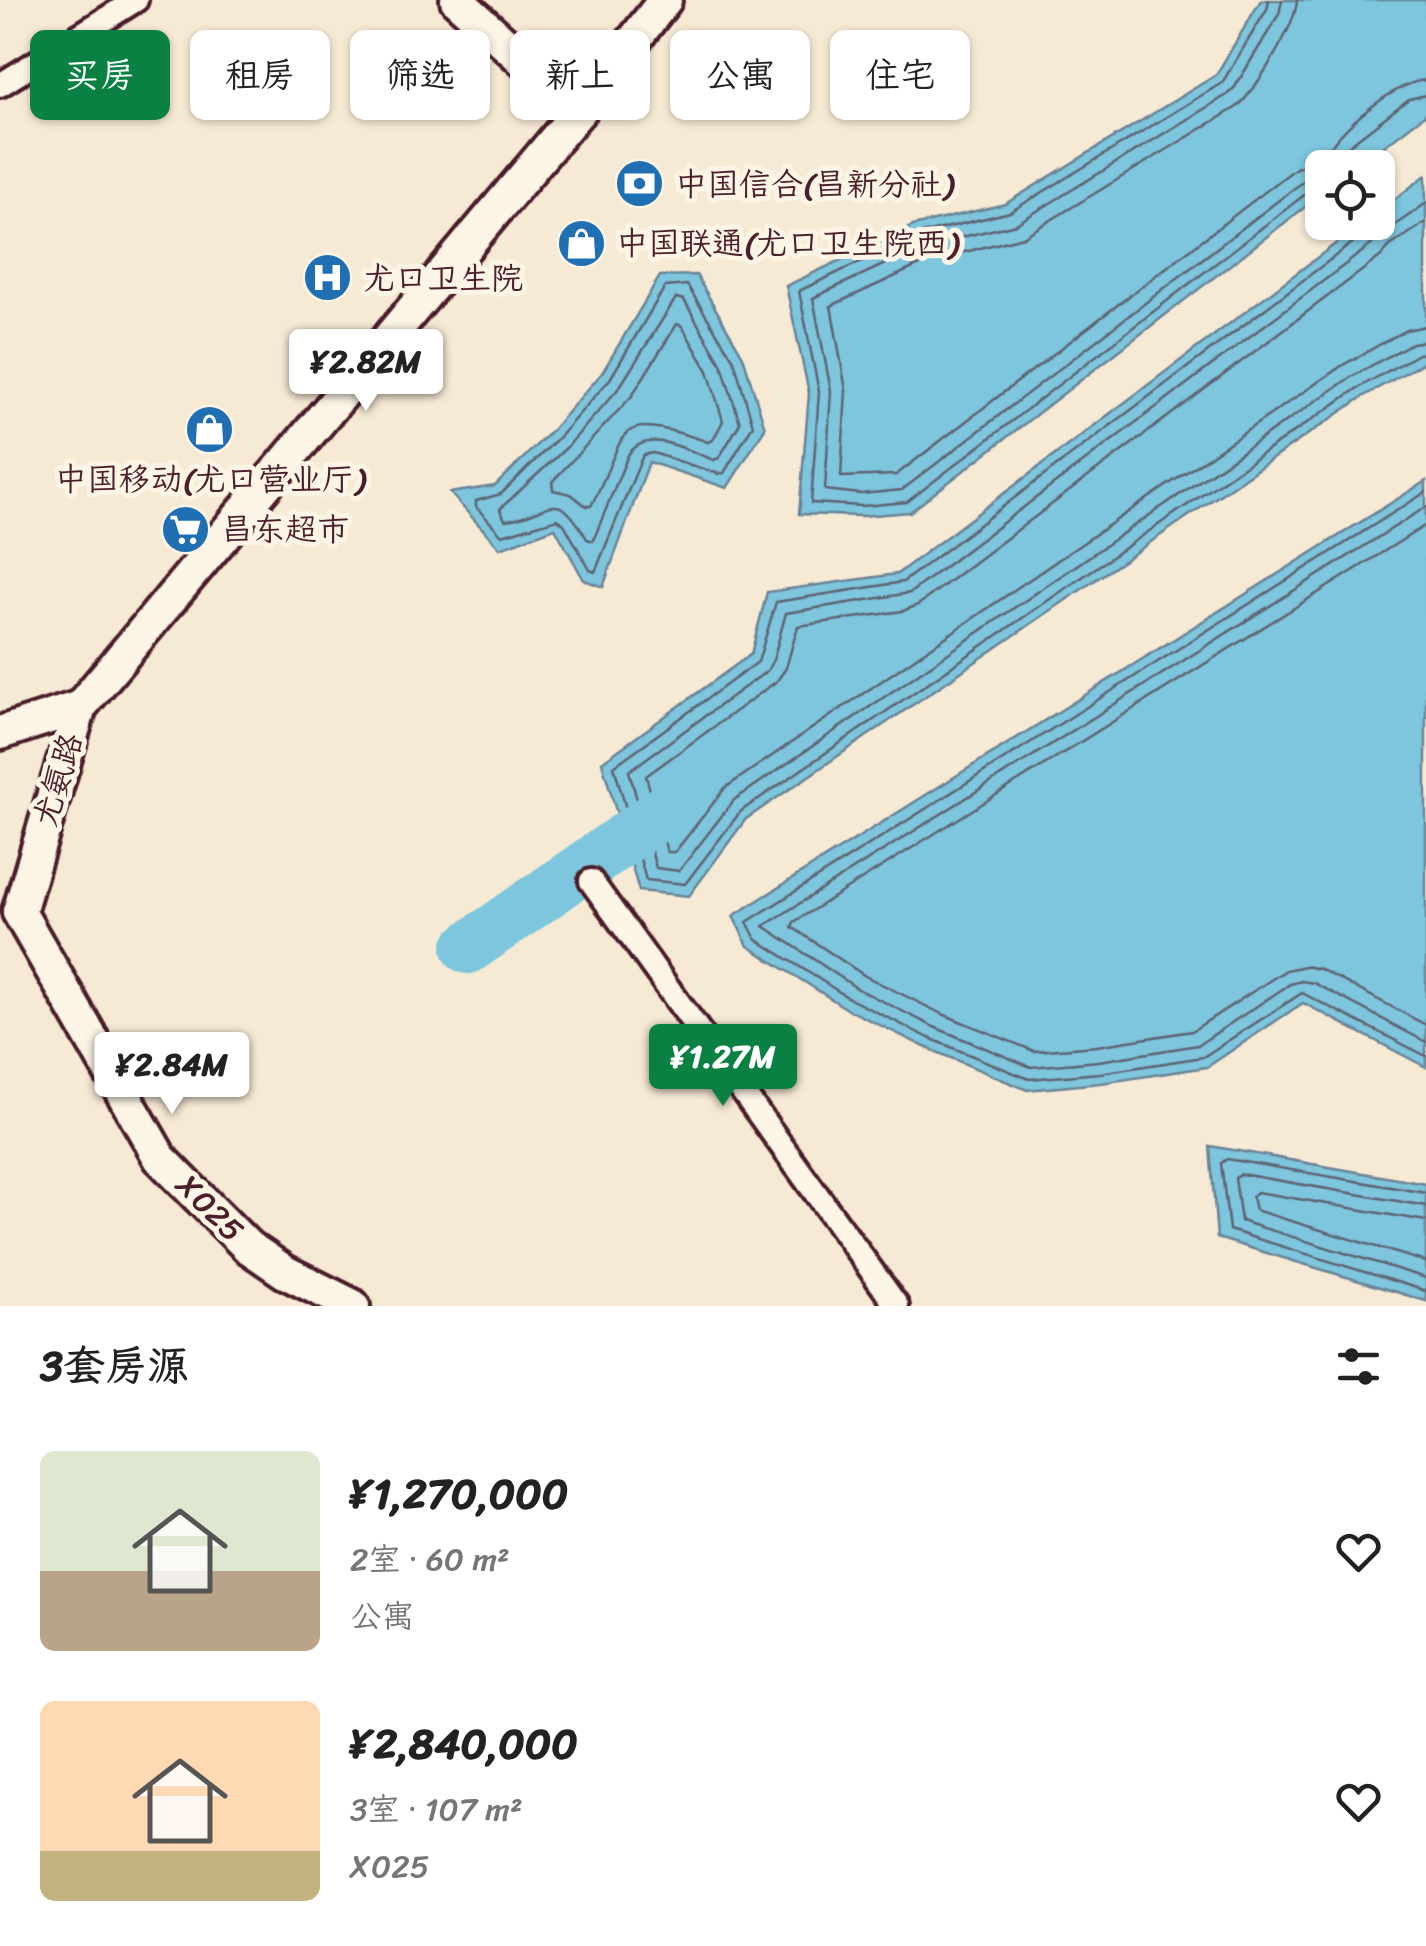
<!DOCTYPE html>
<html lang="zh">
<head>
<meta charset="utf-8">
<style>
  body { margin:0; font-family:Sriracha,"LXGW WenKai TC",sans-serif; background:#f2f2f2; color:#222; height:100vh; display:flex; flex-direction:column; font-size:38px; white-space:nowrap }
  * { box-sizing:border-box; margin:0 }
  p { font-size:32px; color:#767676 }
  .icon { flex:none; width:55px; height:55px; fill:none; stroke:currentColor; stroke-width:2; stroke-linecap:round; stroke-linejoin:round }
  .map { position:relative; height:1306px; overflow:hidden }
  .details { display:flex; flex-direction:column; background:#fff; flex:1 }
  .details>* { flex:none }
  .banner { position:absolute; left:30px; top:30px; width:1368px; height:90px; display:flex; gap:20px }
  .fabs { position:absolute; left:1305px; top:150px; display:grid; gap:20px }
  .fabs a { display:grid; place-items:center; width:90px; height:90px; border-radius:15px; background:#fff; box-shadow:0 2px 8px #0004; font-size:50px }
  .price { position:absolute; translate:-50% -85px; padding:0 22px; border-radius:10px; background:#fff; color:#222; font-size:32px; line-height:65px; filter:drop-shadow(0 2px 5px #0008) }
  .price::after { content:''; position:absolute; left:50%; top:60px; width:30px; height:22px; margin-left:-15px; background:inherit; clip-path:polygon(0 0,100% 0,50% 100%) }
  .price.current { background:#0b8043; color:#fff }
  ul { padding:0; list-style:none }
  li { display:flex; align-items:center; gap:30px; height:250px; padding:0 40px }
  li span { display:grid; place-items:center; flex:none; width:280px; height:200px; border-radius:15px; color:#555 }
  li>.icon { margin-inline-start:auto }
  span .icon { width:120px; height:120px; fill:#fffc; stroke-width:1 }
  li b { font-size:42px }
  h2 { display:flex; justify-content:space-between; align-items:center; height:120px; padding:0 40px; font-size:42px }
  .chip { padding:0 35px; border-radius:15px; background:#fff; box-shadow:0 2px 8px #0004; font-size:35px; line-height:90px }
  .chip.current { background:#0b8043; color:#fff }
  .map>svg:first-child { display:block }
</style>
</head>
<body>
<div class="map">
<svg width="1426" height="1306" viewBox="0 0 1426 1306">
  <rect width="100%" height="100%" fill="#f7ead5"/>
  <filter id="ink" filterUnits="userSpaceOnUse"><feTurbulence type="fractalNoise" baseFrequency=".01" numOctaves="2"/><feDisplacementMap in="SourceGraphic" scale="20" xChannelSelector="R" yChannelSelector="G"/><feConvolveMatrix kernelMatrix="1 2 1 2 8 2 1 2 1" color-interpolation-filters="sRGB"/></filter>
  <g filter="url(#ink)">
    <!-- water -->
    <g fill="#7dc6dd" stroke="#698396" stroke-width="2.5">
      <polygon points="1261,0 1426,0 1426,114 1357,167 1322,168 1322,194 910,512 862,516 799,514 809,393 786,286 913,226 1005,204 1216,75"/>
      <polygon points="1426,175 1426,361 1364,396 746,819 689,896 639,891 602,762 751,654 767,592 897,574 1363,223 1378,222 1378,212"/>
      <polygon points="696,275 743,356 765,428 727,488 649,462 603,587 584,580 555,528 500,548 450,493 495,486 551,431 602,373 660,276"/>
      <polygon points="1426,481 1426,1067 1303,1003 1207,1067 1101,1083 1027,1090 925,1047 847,1009 748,946 733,916"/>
      <polygon points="1210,1146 1426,1184 1426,1301 1217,1238"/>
    </g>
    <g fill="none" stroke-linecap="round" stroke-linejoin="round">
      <!-- shore -->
      <g stroke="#5e6272" stroke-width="2.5">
        <polyline points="1269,0 1267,9 1222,83 1010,212 917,235 799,291 819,392 811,503 862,506 907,502 1312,189 1322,187"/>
        <polyline points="1282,0 1279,14 1235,87 1227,95 1016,224 921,247 813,298 831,391 825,490 861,494 902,490 1305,180 1322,174"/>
        <path d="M1297 0C1296 25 1256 90 1237 107L1023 237 926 262 831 306 846 390 841 477 896 475 1296 168 1324 158C1336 131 1396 81 1426 80"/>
        <polyline points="1340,168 1341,156 1348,146 1409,99 1426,95"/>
        <path d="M1426 203C1407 218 1386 229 1371 245L910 593 786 613 773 660 767 671 629 771 656 868 679 871 734 800 1351 377 1412 343 1426 341"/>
        <polyline points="1368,222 1363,235 903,582 776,602 758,662 614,766 646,880 685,884 741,811 1358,388 1418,354 1426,353"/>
        <polyline points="1426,222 1390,246 1380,257 918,605 903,611 798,626 786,668 777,681 646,776 667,852 675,852 725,788 1343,365 1406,330 1426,326"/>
        <polygon points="687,285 734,360 753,425 724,473 719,474 653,453 643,455 595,572 590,570 564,524 558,519 502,535 476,507 476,501 501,494 559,437 610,379 665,287"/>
        <path d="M676 298 684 300 722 365 740 423 719 458 714 460C688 451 647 426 628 455L593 541 587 539C554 481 551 516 505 520L500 509 567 447 619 388Z"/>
        <path d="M677 324 682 326 708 371 723 421 713 440 708 442C608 409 631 430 591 506H586L571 494 553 490 552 482 631 397Z"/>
        <polyline points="1426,492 747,922 756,939 852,1000 929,1038 1029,1079 1100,1073 1203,1057 1302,993 1426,1056"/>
        <polyline points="1426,507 764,926 858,989 934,1027 1031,1067 1099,1061 1198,1045 1290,984 1302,981 1314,983 1426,1042"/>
        <polyline points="1426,525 794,922 792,927 865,976 940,1013 1034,1051 1097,1046 1192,1031 1286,970 1305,966 1320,969 1426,1025"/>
        <polyline points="1426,1193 1227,1159 1221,1163 1229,1230 1426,1291"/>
        <polyline points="1426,1206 1241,1174 1235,1178 1241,1221 1426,1278"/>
        <polyline points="1426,1221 1257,1192 1252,1197 1255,1210 1426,1262"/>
      </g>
      <!-- river -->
      <polyline stroke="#7dc6dd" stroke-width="52" points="468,948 683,798"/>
      <defs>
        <g id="street">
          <polyline points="0,85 136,0"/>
          <polyline points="591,881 897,1306"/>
        </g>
        <g id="secondary">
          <polyline points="457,0 579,111"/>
          <polyline points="0,733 80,707 579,111 665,0"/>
          <polyline points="19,912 160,1158 247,1246 285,1272 353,1306"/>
          <polyline points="19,912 80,707"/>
        </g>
      </defs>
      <!-- street casing -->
      <use href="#street" stroke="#4a1f2b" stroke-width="30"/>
      <!-- secondary casing -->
      <use href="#secondary" stroke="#4a1f2b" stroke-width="40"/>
      <!-- street -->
      <use href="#street" stroke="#fcf5e5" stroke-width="22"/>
      <!-- secondary -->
      <use href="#secondary" stroke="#fcf5e5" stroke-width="32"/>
    </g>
  </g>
  <!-- icons -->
  <defs>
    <symbol id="bank-disc" viewBox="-11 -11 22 22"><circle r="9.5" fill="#1f6fb2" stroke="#fcf5e5"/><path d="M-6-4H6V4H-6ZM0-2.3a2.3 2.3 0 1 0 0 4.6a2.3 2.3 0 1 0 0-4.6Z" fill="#fff"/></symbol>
    <symbol id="shop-disc" viewBox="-11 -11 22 22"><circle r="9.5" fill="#1f6fb2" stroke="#fcf5e5"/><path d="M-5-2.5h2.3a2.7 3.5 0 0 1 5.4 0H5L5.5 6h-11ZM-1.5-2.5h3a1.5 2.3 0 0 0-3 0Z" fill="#fff"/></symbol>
    <symbol id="hospital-disc" viewBox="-11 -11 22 22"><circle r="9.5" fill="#1f6fb2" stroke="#fcf5e5"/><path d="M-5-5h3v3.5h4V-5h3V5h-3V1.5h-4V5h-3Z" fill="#fff"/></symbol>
    <symbol id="supermarket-disc" viewBox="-11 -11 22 22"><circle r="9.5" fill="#1f6fb2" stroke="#fcf5e5"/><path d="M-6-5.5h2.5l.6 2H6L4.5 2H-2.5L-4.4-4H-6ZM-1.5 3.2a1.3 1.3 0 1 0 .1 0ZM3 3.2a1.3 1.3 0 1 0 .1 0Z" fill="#fff"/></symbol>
  </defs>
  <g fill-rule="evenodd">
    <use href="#bank-disc" x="612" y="156" width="55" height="55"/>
    <use href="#shop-disc" x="554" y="216" width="55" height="55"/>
    <use href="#hospital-disc" x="300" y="250" width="55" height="55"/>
    <use href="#shop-disc" x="182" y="402" width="55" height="55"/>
    <use href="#supermarket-disc" x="158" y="502" width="55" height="55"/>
  </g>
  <g text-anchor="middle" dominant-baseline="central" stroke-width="10" stroke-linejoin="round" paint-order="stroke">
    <!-- poi labels -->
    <g font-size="32" fill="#4a1f2b" stroke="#fcf5e5" text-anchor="start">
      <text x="675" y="184">中国信合(昌新分社)</text>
      <text x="616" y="243">中国联通(尤口卫生院西)</text>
      <text x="363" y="278">尤口卫生院</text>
      <text x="210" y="479" text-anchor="middle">中国移动(尤口营业厅)</text>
      <text x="221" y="529">昌东超市</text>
    </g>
    <!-- street labels -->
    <g font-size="32" fill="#4a1f2b" stroke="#fcf5e5">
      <text transform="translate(58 780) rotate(-73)">尤氨路</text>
      <text transform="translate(210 1208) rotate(45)">X025</text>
    </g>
  </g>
</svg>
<div class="fabs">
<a><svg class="icon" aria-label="locate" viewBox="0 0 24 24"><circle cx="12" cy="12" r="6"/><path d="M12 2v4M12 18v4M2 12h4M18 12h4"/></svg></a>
</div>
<b class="price" style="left:366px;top:414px">¥2.82M</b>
<b class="price current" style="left:723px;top:1109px">¥1.27M</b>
<b class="price" style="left:172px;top:1117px">¥2.84M</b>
<div class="banner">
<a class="chip current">买房</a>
<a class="chip">租房</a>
<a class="chip">筛选</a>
<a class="chip">新上</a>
<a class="chip">公寓</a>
<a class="chip">住宅</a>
</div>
</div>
<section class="details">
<h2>3套房源<svg class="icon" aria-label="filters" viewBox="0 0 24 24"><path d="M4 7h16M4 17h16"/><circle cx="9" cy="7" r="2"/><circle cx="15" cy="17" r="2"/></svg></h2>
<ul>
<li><span style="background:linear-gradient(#dfe7d0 60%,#b9a48a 0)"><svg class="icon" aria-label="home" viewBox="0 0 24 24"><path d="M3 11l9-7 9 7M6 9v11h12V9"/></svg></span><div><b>¥1,270,000</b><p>2室 · 60 m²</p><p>公寓</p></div><svg class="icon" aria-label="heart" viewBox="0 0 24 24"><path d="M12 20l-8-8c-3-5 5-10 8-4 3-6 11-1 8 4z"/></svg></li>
<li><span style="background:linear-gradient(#ffd9b3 75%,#c2b280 0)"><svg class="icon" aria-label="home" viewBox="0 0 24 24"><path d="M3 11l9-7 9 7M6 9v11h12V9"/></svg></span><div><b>¥2,840,000</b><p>3室 · 107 m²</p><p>X025</p></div><svg class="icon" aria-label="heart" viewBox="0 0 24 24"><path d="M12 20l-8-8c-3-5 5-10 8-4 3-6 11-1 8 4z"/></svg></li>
</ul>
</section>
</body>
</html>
